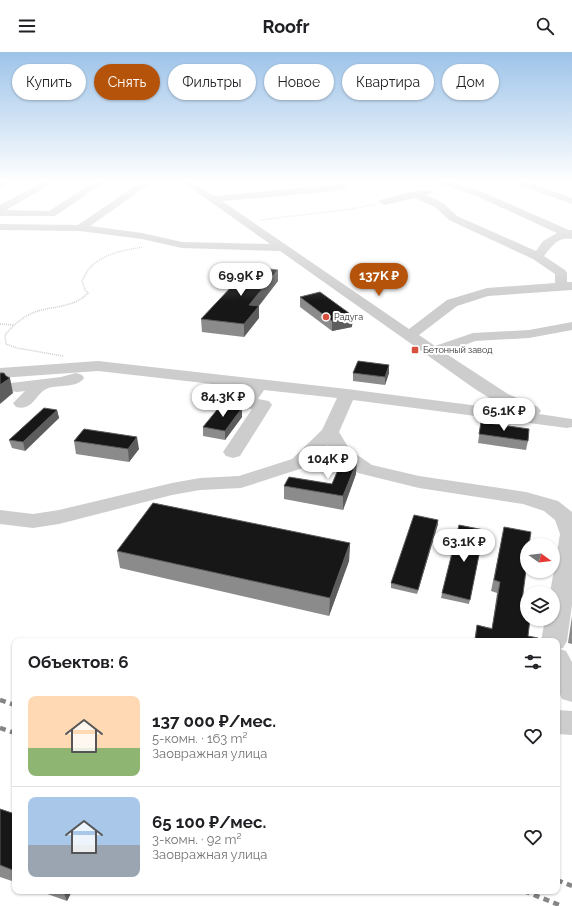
<!DOCTYPE html>
<html lang="ru">
<head>
<meta charset="utf-8">
<style>
  body { margin:0; font-family:Raleway,sans-serif; background:#f6f6f6; color:#202124; height:100vh; display:flex; flex-direction:column; font-size:15px; white-space:nowrap }
  * { box-sizing:border-box; margin:0 }
  p { font-size:13px; color:#757577 }
  .icon { flex:none; width:22px; height:22px; fill:none; stroke:currentColor; stroke-width:2; stroke-linecap:round; stroke-linejoin:round }
  .map { position:relative; flex:1; overflow:hidden }
  .side { position:absolute; left:12px; top:586px; width:548px; height:256px; display:flex; flex-direction:column; background:#fff; border-radius:8px; box-shadow:0 1px 3px #0004 }
  .side>* { flex:none }
  .hud { position:absolute; left:12px; top:12px; width:548px; height:36px; display:flex; gap:8px }
  .needle { width:26px; rotate:105deg }
  .tools { position:absolute; left:520px; top:486px; display:grid; gap:8px }
  .tools a { display:grid; place-items:center; width:40px; height:40px; border-radius:50%; background:#fff; box-shadow:0 1px 3px #0004; font-size:20px }
  .price { position:absolute; translate:-50% -34px; padding:0 9px; border-radius:14px; background:#fff; color:#222; font-size:13px; line-height:26px; filter:drop-shadow(0 1px 2px #0008) }
  .price::after { content:''; position:absolute; left:50%; top:24px; width:12px; height:9px; margin-left:-6px; background:inherit; clip-path:polygon(0 0,100% 0,50% 100%) }
  .price.on { background:#b45309; color:#fff }
  ul { padding:0; list-style:none }
  li { display:flex; align-items:center; gap:12px; height:100px; padding:0 16px }
  li+li { border-top:1px solid #e0e0e0 }
  li span { display:grid; place-items:center; flex:none; width:112px; height:80px; border-radius:8px; color:#555 }
  li>.icon { margin-inline-start:auto }
  span .icon { width:48px; height:48px; fill:#fffc; stroke-width:1 }
  li b { font-size:17px }
  h2 { display:flex; justify-content:space-between; align-items:center; height:48px; padding:0 16px; font-size:17px }
  .chip { padding:0 14px; border-radius:18px; background:#fff; box-shadow:0 1px 3px #0004; font-size:14px; line-height:36px }
  .chip.on { background:#b45309; color:#fff }
  header { display:flex; justify-content:space-between; align-items:center; height:52px; padding:0 16px; background:#fff; font-size:18px; font-weight:700 }
  .map>svg:first-child { display:block }
</style>
</head>
<body>
<header><svg class="icon" aria-label="menu" viewBox="0 0 24 24"><path d="M4 6h16M4 12h16M4 18h16"/></svg>Roofr<svg class="icon" aria-label="search" viewBox="0 0 24 24"><circle cx="10" cy="10" r="6"/><path d="M15 15l6 6"/></svg></header>
<div class="map">
<svg width="572" height="854" viewBox="0 0 572 854">
  <rect width="100%" height="100%" fill="#fff"/>
  <g fill="none" stroke-linecap="round" stroke-linejoin="round">
    <!-- path -->
    <g stroke="#cdcdcd" stroke-width="1.5" stroke-dasharray="1 1" stroke-linecap="butt">
      <polyline points="261,168 351,157 375,152"/>
      <polyline points="0,272 14,273"/>
      <path d="M63 304 17 296 6 292 5 283C14 272 25 263 38 259 55 254 75 255 88 241L85 238 82 229C84 225 86 221 88 218 101 202 124 198 143 195"/>
    </g>
    <!-- minor -->
    <g fill="#cdcdcd" fill-rule="evenodd">
      <polygon points="0,129 13,129 0,136"/>
      <polygon points="45,129 57,129 6,158 49,159 96,129 107,129 55,164 0,164 0,153"/>
      <path d="M143 129H154L90 174 142 181 182 190 270 192 181 129H192L214 144 334 133 339 132 342 129H350L345 136 334 139 222 149 409 277 447 248 487 236 555 231V222L533 207 449 168 435 155 415 146 384 153 379 150 380 148 415 139 430 138 432 140 430 142 426 143 443 151 457 164 536 199 543 189 557 181 476 144 437 131 435 129H449L482 140 569 178H572V187C558 184 552 194 544 204L565 218 567 221V230H572V238L488 244 457 254 419 283 435 294 473 281 529 278 572 270V278L529 286 475 289 445 301 508 342 538 355 541 359 539 362 572 367V375L567 376 353 348 339 380 350 398 372 413 419 424 526 440 558 449 572 460V553L567 589 563 596 560 597 566 599 572 610V650L562 647 557 636V589H541L545 567H553V541H550L560 482 555 468 544 459 523 452 419 436 358 421 335 406 328 393 306 415 241 436 200 438 172 443 59 472 33 476 0 472V458L33 462 59 458 172 431 200 426 239 424 292 407 322 378 337 346 264 338 258 347 269 349 272 353 240 404 233 406 226 404 223 400 252 357 241 355 238 351 248 336 98 319 0 326V316L98 309 347 337 518 359 496 350 475 337 280 199 182 196 142 187 80 179 0 178V172L78 173Z"/>
      <polygon points="512,129 526,129 572,146 572,152 514,131"/>
      <path d="M76 321 82 323 84 326C76 337 56 332 46 337 34 344 33 359 16 355L13 351 25 339 17 340 11 339 9 335 11 331 61 325Z"/>
      <polygon points="557,658 572,659 572,683 557,682"/>
    </g>
    <!-- rail -->
    <g stroke="#858585" stroke-width="4.5" stroke-dasharray="6 4.5" stroke-linecap="butt">
      <polyline points="0,648 15,653"/>
      <polyline points="0,676 15,681"/>
      <polyline points="557,828 572,834"/>
      <polyline points="524,839 562,854"/>
    </g>
  </g>
  <!-- wall -->
  <g fill="#8b8b8b">
    <polygon points="278,229 259,254 259,266 244,285 202,280 201,267"/>
    <polygon points="300,245 352,275 332,279 300,255"/>
    <polygon points="389,313 389,321 385,333 353,329 353,321"/>
    <polygon points="242,356 242,365 225,388 203,384 203,375"/>
    <polygon points="57,358 59,366 25,399 12,396 9,388"/>
    <polygon points="481,370 528,389 526,398 478,391"/>
    <polygon points="74,389 139,397 129,410 76,402"/>
    <polygon points="356,422 343,458 284,447 284,434 332,432"/>
    <polygon points="438,468 438,472 417,542 391,536 391,531"/>
    <polygon points="484,478 469,552 441,546 442,541"/>
    <polygon points="502,485 522,549 528,584 538,589 474,589 477,573 492,576 497,541 491,539"/>
    <polygon points="350,491 349,509 329,564 120,516 117,499"/>
    <polygon points="572,564 572,592 568,591"/>
    <polygon points="0,757 15,762 15,830 0,825"/>
    <polygon points="39,839 72,839 67,849"/>
  </g>
  <!-- shaded-wall -->
  <g fill="#5d5d5d">
    <polygon points="278,218 278,229 250,265 249,253"/>
    <polygon points="259,254 259,266 244,285 244,272"/>
    <polygon points="353,264 352,275 332,279 332,269"/>
    <polygon points="389,313 389,321 385,333 385,325"/>
    <polygon points="10,326 13,341 0,352 0,333"/>
    <polygon points="242,356 242,365 225,388 225,379"/>
    <polygon points="57,358 59,366 25,399 23,390"/>
    <polygon points="137,385 139,397 129,410 128,397"/>
    <polygon points="357,409 356,422 343,458 343,444"/>
    <polygon points="438,468 438,472 417,542 418,538"/>
    <polygon points="350,491 349,509 329,564 330,546"/>
    <polygon points="63,839 72,839 67,849"/>
  </g>
  <!-- building -->
  <g fill="#171717" stroke="#5d5d5d">
    <polygon points="250,215 278,218 249,253 259,254 244,272 201,267"/>
    <polygon points="320,240 353,264 332,269 300,245"/>
    <polygon points="358,309 389,313 385,325 353,321"/>
    <polygon points="0,321 4,321 6,324 10,326 0,333"/>
    <polygon points="221,353 242,356 225,379 203,375"/>
    <polygon points="44,356 57,358 23,390 9,388"/>
    <polygon points="481,370 529,377 528,389 479,382"/>
    <polygon points="84,377 137,385 128,397 74,389"/>
    <polygon points="345,401 357,409 343,444 284,434 289,425 332,432"/>
    <polygon points="153,451 350,491 330,546 117,499"/>
    <polygon points="414,463 438,468 418,538 391,531"/>
    <polygon points="459,473 484,478 470,548 442,541"/>
    <polygon points="504,475 531,480 529,493 527,493 527,511 522,549 527,550 527,567 530,567 528,584 538,586 538,589 475,589 477,573 492,577 500,530 494,528"/>
    <polygon points="0,757 15,762 15,819 0,813"/>
  </g>
  <!-- sky -->
  <linearGradient id="sky" x2="0" y2="1"><stop stop-color="#9dc3e9"/><stop offset="0.52" stop-color="#fff"/><stop offset="1" stop-color="#fff" stop-opacity="0"/></linearGradient>
  <rect width="572" height="249" fill="url(#sky)"/>
  <!-- markers -->
  <g fill="#da503f" stroke="#fff" stroke-width="1.5">
    <circle cx="326" cy="265" r="4"/>
    <rect x="411" y="294" width="8" height="8" rx="2"/>
  </g>
  <g text-anchor="middle" dominant-baseline="central" stroke-width="4" stroke-linejoin="round" paint-order="stroke">
    <!-- far-poi labels -->
    <g font-size="9" fill="#303030" stroke="#fff" text-anchor="start">
      <text x="334" y="265">Радуга</text>
      <text x="423" y="298">Бетонный завод</text>
    </g>
  </g>
</svg>
<div class="tools">
<a><svg class="needle" viewBox="-14 -14 28 28"><path d="M0-13l5 13h-10z" fill="#e53935"/><path d="M0 13l5-13h-10z" fill="#757577"/></svg></a>
<a><svg class="icon" aria-label="layers" viewBox="0 0 24 24"><path d="M12 4l9 5-9 5-9-5zM3 14l9 5 9-5"/></svg></a>
</div>
<b class="price" style="left:241px;top:245px">69.9K ₽</b>
<b class="price on" style="left:379px;top:245px">137K ₽</b>
<b class="price" style="left:223px;top:366px">84.3K ₽</b>
<b class="price" style="left:504px;top:380px">65.1K ₽</b>
<b class="price" style="left:328px;top:428px">104K ₽</b>
<b class="price" style="left:464px;top:511px">63.1K ₽</b>
<div class="hud">
<a class="chip">Купить</a>
<a class="chip on">Снять</a>
<a class="chip">Фильтры</a>
<a class="chip">Новое</a>
<a class="chip">Квартира</a>
<a class="chip">Дом</a>
</div>
<section class="side">
<h2>Объектов: 6<svg class="icon" aria-label="filters" viewBox="0 0 24 24"><path d="M4 7h16M4 17h16"/><circle cx="9" cy="7" r="2"/><circle cx="15" cy="17" r="2"/></svg></h2>
<ul>
<li><span style="background:linear-gradient(#ffd9b3 65%,#8fb573 0)"><svg class="icon" aria-label="home" viewBox="0 0 24 24"><path d="M3 11l9-7 9 7M6 9v11h12V9"/></svg></span><div><b>137 000 ₽/мес.</b><p>5-комн. · 163 m²</p><p>Заовражная улица</p></div><svg class="icon" aria-label="heart" viewBox="0 0 24 24"><path d="M12 20l-8-8c-3-5 5-10 8-4 3-6 11-1 8 4z"/></svg></li>
<li><span style="background:linear-gradient(#a9c7e8 60%,#9aa5b1 0)"><svg class="icon" aria-label="home" viewBox="0 0 24 24"><path d="M3 11l9-7 9 7M6 9v11h12V9"/></svg></span><div><b>65 100 ₽/мес.</b><p>3-комн. · 92 m²</p><p>Заовражная улица</p></div><svg class="icon" aria-label="heart" viewBox="0 0 24 24"><path d="M12 20l-8-8c-3-5 5-10 8-4 3-6 11-1 8 4z"/></svg></li>
</ul>
</section>
</div>
</body>
</html>
